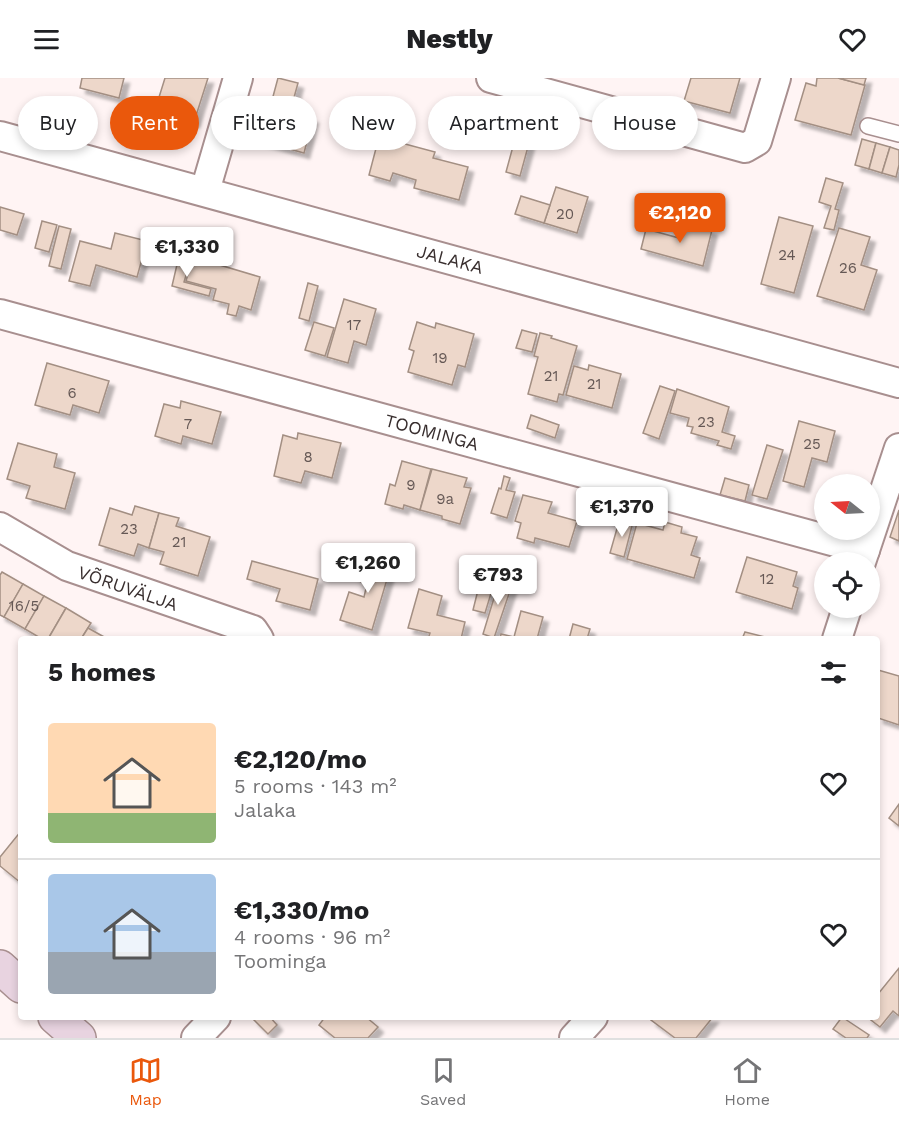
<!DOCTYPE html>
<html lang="en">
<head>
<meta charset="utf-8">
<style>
  body { margin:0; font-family:"Work Sans",sans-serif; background:#f2f2f2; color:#202124; height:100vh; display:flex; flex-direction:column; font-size:22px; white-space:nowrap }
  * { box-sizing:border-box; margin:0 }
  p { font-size:20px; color:#757577 }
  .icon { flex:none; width:33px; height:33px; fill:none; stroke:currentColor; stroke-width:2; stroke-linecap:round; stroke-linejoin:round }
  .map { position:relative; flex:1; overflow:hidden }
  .side { position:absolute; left:18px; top:558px; width:862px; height:384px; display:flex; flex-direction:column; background:#fff; border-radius:6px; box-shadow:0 3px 9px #0003 }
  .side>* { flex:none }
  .guide { position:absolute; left:18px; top:18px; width:864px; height:54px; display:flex; gap:12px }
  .needle { width:39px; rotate:288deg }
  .buttons { position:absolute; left:814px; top:396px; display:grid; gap:12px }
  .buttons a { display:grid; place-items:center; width:66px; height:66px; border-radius:50%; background:#fff; box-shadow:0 3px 9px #0003; font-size:30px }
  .price { position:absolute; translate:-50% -51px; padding:0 14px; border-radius:6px; background:#fff; color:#222; font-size:20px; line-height:39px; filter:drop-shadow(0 2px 3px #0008) }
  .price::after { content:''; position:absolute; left:50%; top:36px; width:18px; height:14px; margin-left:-9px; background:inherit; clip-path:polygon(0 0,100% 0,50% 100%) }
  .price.active { background:#ea580c; color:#fff }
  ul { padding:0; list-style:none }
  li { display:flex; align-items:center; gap:18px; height:150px; padding:0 30px }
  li+li { border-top:2px solid #e0e0e0 }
  li span { display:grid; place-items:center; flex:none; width:168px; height:120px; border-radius:6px; color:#555 }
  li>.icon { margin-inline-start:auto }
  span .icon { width:72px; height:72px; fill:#fffc; stroke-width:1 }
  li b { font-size:26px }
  h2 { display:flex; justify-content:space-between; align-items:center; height:72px; padding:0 30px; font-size:26px }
  .tag { padding:0 21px; border-radius:27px; background:#fff; box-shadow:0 3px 9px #0003; font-size:21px; line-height:54px }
  .tag.active { background:#ea580c; color:#fff }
  header { display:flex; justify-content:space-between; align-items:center; height:78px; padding:0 30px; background:#fff; font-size:27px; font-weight:800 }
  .tab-bar { display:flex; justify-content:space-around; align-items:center; height:84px; border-top:2px solid #e0e0e0; background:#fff; font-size:16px; color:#757577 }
  .tab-bar a { display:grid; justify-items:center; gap:3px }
  .tab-bar .active { color:#ea580c }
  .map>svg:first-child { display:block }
</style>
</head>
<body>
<header><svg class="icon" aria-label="menu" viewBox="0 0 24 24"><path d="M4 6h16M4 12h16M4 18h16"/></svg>Nestly<svg class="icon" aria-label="heart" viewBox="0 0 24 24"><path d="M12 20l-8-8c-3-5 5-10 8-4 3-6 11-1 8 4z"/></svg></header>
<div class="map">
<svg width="899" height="960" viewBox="0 0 899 960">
  <defs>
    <filter id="shadow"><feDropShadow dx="5.5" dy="5.5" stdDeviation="1.5" flood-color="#0004"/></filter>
  </defs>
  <rect width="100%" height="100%" fill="#fff4f4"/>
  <!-- building -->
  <g fill="#edd7ca" stroke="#a38f83" stroke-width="1.5" filter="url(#shadow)">
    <polygon points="82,0 124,0 119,20 80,10"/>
    <polygon points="165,0 208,0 194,44 155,32"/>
    <polygon points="278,0 298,5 290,34 313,40 304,75 261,63"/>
    <polygon points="691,0 740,0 730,35 684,23"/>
    <polygon points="817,0 838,0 865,7 851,57 795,42 806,5 816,8"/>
    <polygon points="838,0 866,0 864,7"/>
    <polygon points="472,21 517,33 513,50 468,38"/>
    <polygon points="379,59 435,74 433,80 468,89 459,122 414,110 416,102 393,95 390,103 369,97"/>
    <polygon points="515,61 529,65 520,98 506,94"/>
    <polygon points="862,61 876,65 869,91 855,87"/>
    <polygon points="876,65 890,69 882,95 869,91"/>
    <polygon points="890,69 899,72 899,87 896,99 882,95"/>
    <polygon points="826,100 843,105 835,131 839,132 834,152 824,150 831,128 819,124"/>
    <polygon points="556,109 588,119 577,155 544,145"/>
    <polygon points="521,118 550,127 544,145 515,136"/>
    <polygon points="0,129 24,136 17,157 0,152"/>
    <polygon points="779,139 813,148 794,215 761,206"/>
    <polygon points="42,143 57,147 49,174 35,170"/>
    <polygon points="684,144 712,152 703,188 641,171 646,151 679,160"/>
    <polygon points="59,148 71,151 61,191 49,188"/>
    <polygon points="839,150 870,159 861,187 877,192 864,232 817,218"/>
    <polygon points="115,155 147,163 137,199 96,187 90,208 69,203 80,163 111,171"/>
    <polygon points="179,178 191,181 184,204 211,211 209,218 172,208"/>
    <polygon points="193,179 260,199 251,232 239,228 236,238 227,236 229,226 213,222 216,211 186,203"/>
    <polygon points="308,205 318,208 309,243 299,240"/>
    <polygon points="344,221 376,231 366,267 354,263 348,285 327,279"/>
    <polygon points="314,244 334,250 325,278 305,272"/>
    <polygon points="417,244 435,250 436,245 474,256 465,289 458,287 452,307 408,294 414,273 409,271"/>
    <polygon points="522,252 537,256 532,274 516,270"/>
    <polygon points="540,255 552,258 551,260 577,268 563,317 559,316 557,324 528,316 538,279 534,278"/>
    <polygon points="47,285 109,303 99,335 73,327 70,337 35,327"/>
    <polygon points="589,287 621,296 612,330 566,317 574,288 588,292"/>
    <polygon points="660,308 675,313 659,361 643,355"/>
    <polygon points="677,311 729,329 722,354 735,358 731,371 717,367 719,363 691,355 693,349 687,348 689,340 670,335"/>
    <polygon points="181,323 221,334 212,366 183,358 181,366 155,358 164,326 180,330"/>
    <polygon points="531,337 559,347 555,360 527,350"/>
    <polygon points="799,343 835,353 827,384 812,380 804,409 783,403"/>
    <polygon points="298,355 341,365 332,400 305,393 301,405 274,398 283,357 297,361"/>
    <polygon points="18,365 57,376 54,389 75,395 65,431 26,420 30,408 7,401"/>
    <polygon points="767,367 783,372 767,421 752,417"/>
    <polygon points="402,383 431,391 420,432 404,427 403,431 385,426 390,406 395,408"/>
    <polygon points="432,391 467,400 464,409 471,410 460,446 442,441 442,438 420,432"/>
    <polygon points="504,398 510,400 506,412 515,414 507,440 491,435 499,410 501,411"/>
    <polygon points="725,400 749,407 745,423 720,417"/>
    <polygon points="523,417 552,424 548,435 577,443 569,469 535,460 534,465 517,460 521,445 515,443"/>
    <polygon points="135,428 159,435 149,470 138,466 134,478 99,467 110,430 132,437"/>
    <polygon points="899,432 899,463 890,459"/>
    <polygon points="159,435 179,440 176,448 210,459 198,498 160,486 164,474 149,470"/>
    <polygon points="620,440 633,444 624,479 610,475"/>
    <polygon points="665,444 682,449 681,455 697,459 691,477 700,480 694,500 627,481 637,445 663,452"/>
    <polygon points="377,476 393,481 372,552 340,542 349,514 364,519 367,506 359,503 365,485 373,487"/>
    <polygon points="747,479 797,494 793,508 798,510 792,531 736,514"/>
    <polygon points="252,483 318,501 310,532 276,523 280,511 247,501"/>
    <polygon points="2,494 23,506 4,539 0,537 0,497"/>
    <polygon points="501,497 514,501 494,560 483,556"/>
    <polygon points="23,506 44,518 25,551 4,539"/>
    <polygon points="479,508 492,512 485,535 473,532"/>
    <polygon points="419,511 442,518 437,537 465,544 461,561 428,561 430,555 408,550"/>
    <polygon points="44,518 66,530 48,561 42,561 25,551"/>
    <polygon points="66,530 91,545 81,561 48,561"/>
    <polygon points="521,533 543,539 537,561 500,561 501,556 514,559"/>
    <polygon points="573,546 590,551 587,561 569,561"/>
    <polygon points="88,550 106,560 105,561 81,561"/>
    <polygon points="745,554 773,561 742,561"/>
    <polygon points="878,592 899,598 899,647 878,640"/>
    <polygon points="899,726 899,748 889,740"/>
    <polygon points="21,753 21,805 0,788 0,779"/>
    <polygon points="899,890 899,938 893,933 880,949 867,939 878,939 878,916"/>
    <polygon points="255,939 270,939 277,947 268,956 253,941"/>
    <polygon points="325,939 366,939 378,949 368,960 335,960 319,947"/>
    <polygon points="653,939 713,939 696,960 675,960 651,942"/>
    <polygon points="842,939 869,957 867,960 846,960 833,951"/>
  </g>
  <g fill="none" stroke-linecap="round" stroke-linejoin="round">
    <defs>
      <polyline id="lane" points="868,48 899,56"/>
      <g id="street">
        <polyline points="491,0 745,70 757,63 776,0"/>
        <polyline points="0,58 899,305"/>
        <polyline points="205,113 238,0"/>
        <polyline points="0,236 865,472"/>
        <polyline points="0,449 67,488 253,552 259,561"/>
        <polyline points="861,484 899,370"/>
        <polyline points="837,561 847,530"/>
        <polyline points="196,960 216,939"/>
        <polyline points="574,960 593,939"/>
      </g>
      <g id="secondary">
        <polyline points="0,889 21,908"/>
        <polyline points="55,939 79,960"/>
      </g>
    </defs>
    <!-- lane casing -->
    <use href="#lane" stroke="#a88f8f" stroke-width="18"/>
    <!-- street casing -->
    <use href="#street" stroke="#a88f8f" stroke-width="32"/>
    <!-- secondary casing -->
    <use href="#secondary" stroke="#a88f8f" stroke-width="36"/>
    <!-- lane -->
    <use href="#lane" stroke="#fff" stroke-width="15"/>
    <!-- street -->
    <use href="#street" stroke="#fff" stroke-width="28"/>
    <!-- secondary -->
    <use href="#secondary" stroke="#e8d3e0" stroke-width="33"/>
  </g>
  <g text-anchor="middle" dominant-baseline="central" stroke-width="5" stroke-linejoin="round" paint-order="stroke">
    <!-- number labels -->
    <g font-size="15" fill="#655855">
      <text x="565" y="136">20</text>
      <text x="787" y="177">24</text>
      <text x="848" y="190">26</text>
      <text x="354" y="247">17</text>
      <text x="440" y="280">19</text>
      <text x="551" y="298">21</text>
      <text x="594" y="306">21</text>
      <text x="72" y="315">6</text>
      <text x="706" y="344">23</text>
      <text x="188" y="346">7</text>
      <text x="812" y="366">25</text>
      <text x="308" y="379">8</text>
      <text x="411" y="407">9</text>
      <text x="445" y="421">9a</text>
      <text x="129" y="451">23</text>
      <text x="179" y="464">21</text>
      <text x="767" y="501">12</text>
      <text x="24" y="528">16/5</text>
    </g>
    <!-- street labels -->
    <g font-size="18" fill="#382e2e" stroke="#fff">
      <text transform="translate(450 181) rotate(15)">JALAKA</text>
      <text transform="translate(432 354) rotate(15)">TOOMINGA</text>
      <text transform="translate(128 510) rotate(19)">VÕRUVÄLJA</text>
    </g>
  </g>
</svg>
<div class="buttons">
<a><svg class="needle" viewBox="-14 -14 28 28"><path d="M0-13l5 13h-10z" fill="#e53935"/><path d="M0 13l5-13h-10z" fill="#757577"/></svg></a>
<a><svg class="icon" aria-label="locate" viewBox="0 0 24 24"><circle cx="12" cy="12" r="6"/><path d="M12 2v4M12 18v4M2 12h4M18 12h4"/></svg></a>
</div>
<b class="price active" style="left:680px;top:166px">€2,120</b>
<b class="price" style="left:187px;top:200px">€1,330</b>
<b class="price" style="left:622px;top:460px">€1,370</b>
<b class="price" style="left:368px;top:516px">€1,260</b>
<b class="price" style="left:498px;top:528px">€793</b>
<div class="guide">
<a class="tag">Buy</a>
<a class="tag active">Rent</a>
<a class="tag">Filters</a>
<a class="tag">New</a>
<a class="tag">Apartment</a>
<a class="tag">House</a>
</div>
<section class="side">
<h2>5 homes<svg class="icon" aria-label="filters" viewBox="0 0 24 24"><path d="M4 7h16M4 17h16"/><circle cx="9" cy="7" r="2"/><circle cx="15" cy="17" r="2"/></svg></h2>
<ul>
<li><span style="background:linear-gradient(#ffd9b3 75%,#8fb573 0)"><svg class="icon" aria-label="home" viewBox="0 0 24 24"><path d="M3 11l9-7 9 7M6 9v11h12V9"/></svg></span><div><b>€2,120/mo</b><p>5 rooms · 143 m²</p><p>Jalaka</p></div><svg class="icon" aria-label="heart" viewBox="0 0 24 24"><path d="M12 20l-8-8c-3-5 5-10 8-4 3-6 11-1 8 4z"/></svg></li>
<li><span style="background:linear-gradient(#a9c7e8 65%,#9aa5b1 0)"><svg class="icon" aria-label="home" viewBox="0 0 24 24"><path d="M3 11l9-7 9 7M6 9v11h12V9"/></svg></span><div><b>€1,330/mo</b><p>4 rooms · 96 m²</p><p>Toominga</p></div><svg class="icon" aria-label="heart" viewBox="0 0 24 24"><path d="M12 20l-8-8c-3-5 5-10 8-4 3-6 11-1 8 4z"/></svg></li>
</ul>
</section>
</div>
<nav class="tab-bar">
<a class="active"><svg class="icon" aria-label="map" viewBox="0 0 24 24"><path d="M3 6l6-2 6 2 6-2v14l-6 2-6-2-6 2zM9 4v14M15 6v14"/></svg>Map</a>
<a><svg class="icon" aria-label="saved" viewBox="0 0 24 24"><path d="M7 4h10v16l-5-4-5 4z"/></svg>Saved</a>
<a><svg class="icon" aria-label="home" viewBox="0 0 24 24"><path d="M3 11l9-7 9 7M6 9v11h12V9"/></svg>Home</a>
</nav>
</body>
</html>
